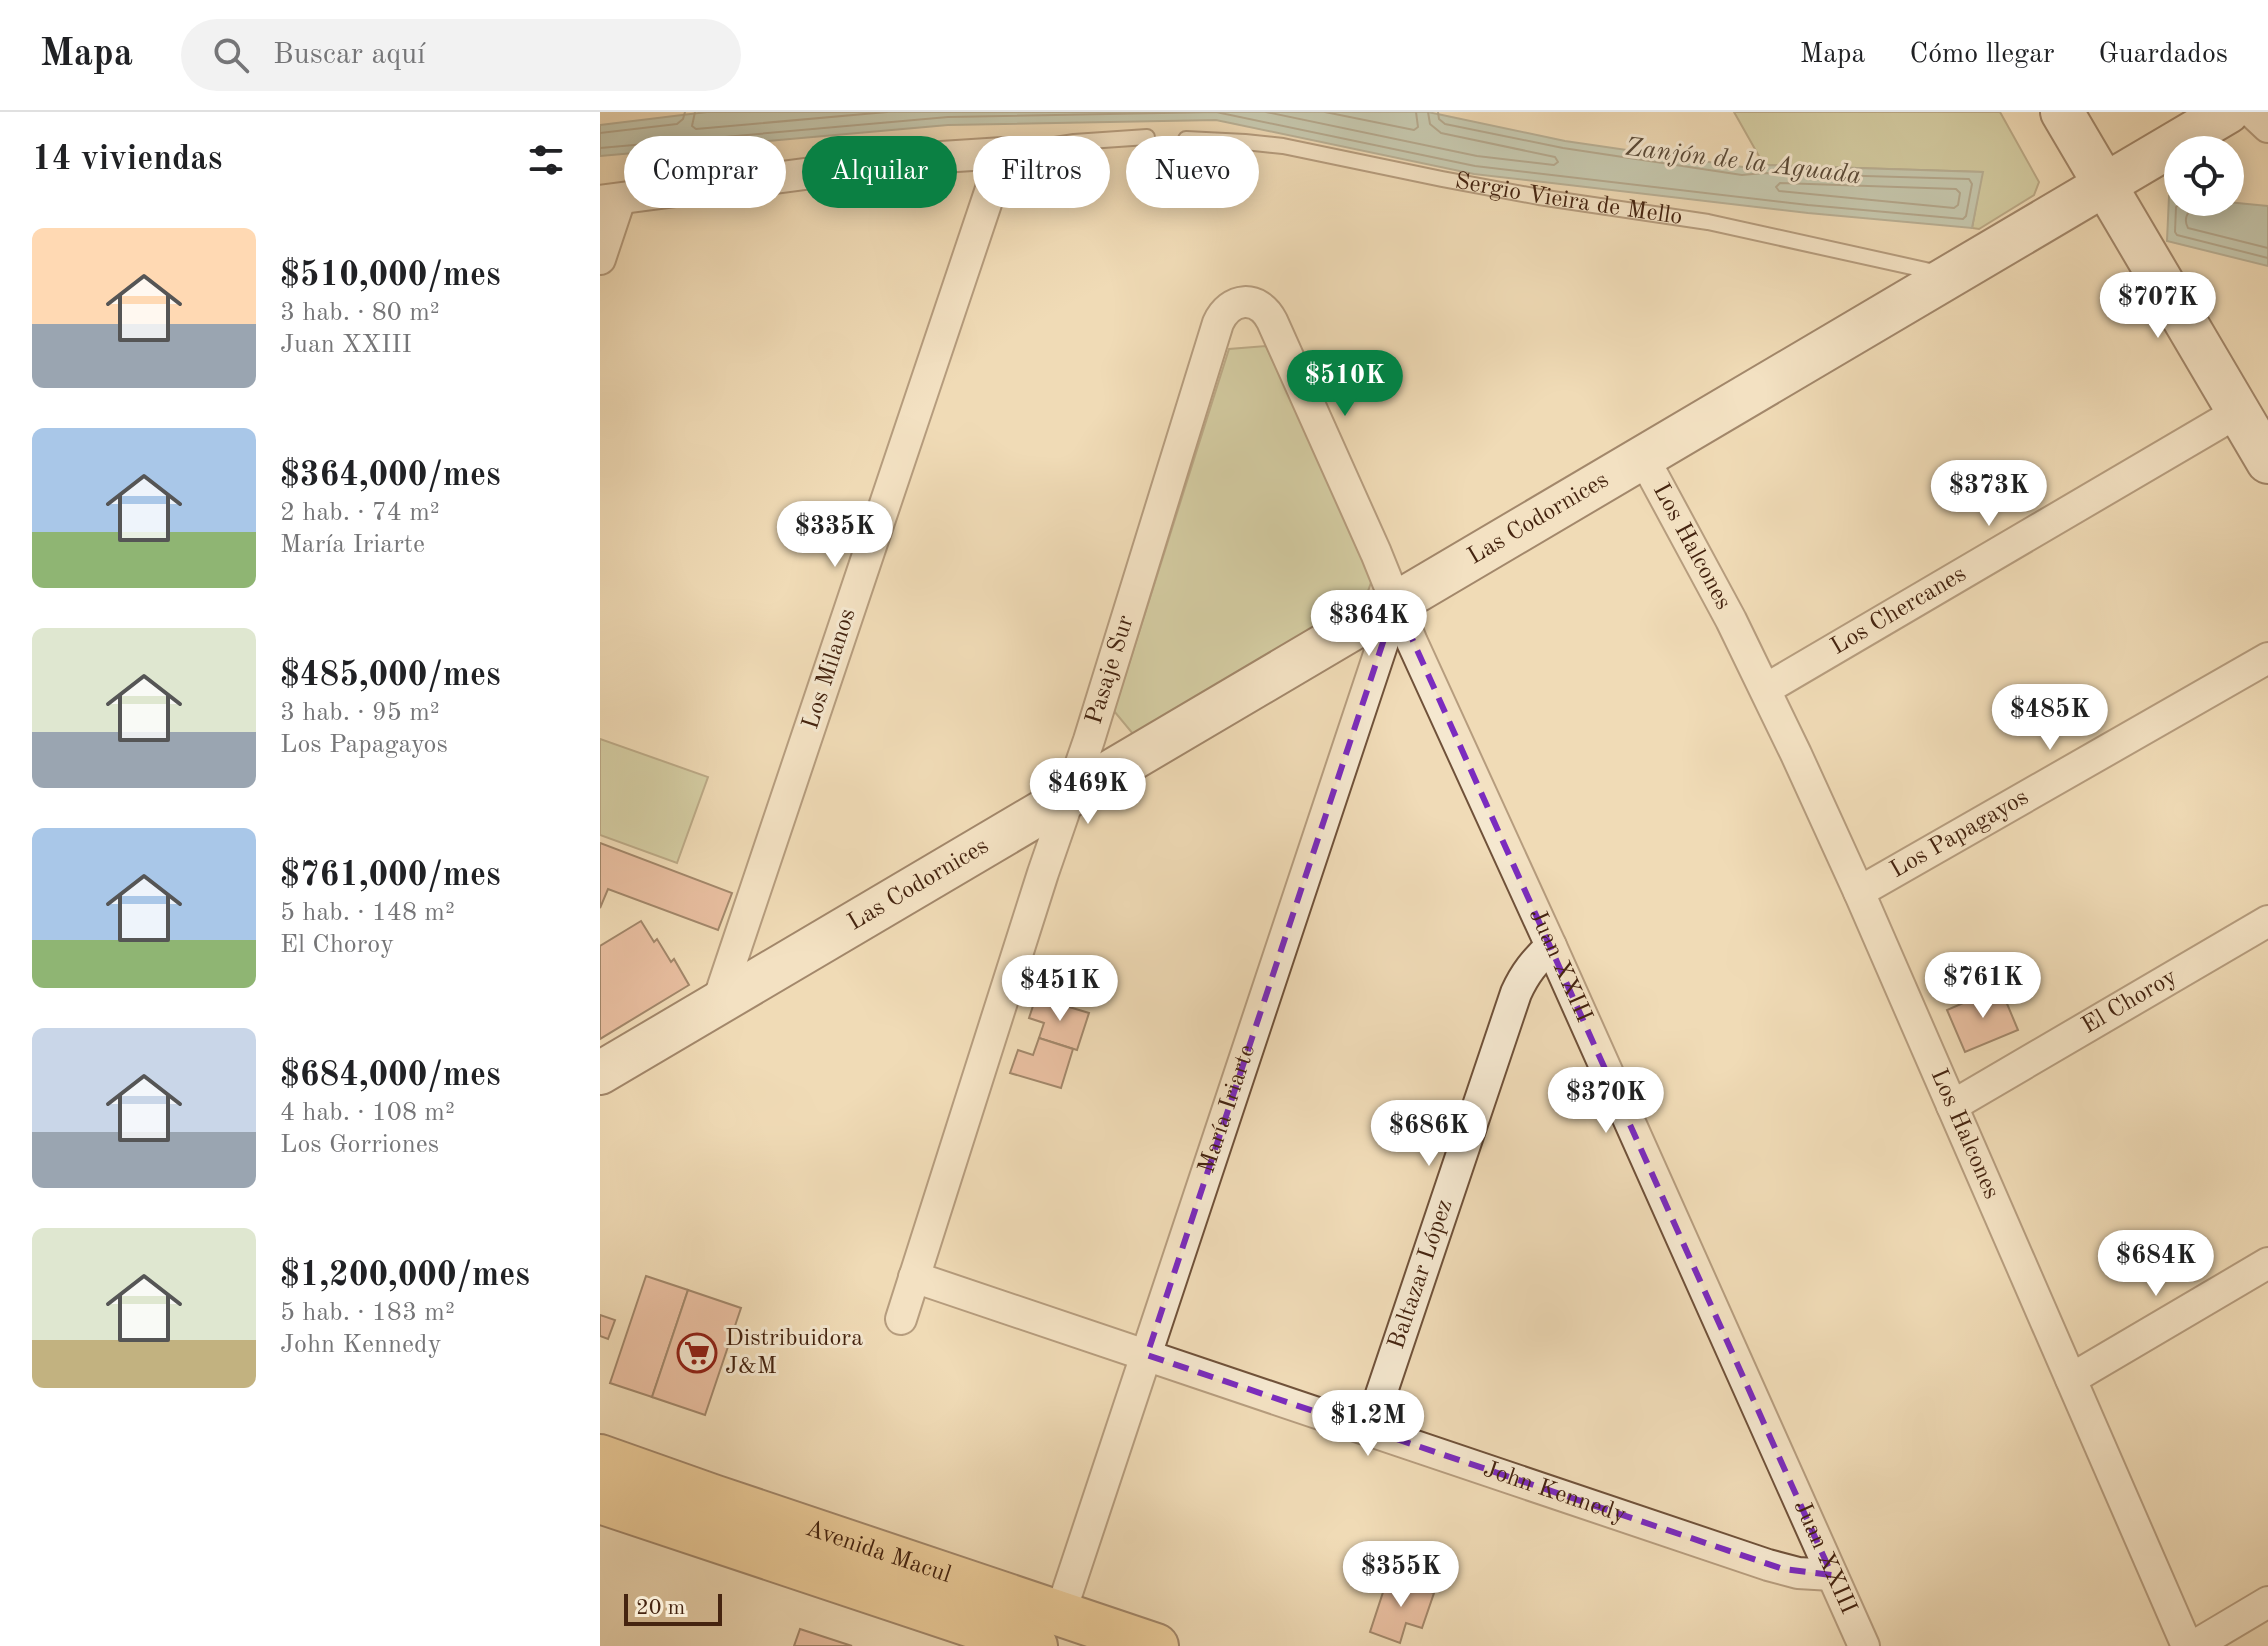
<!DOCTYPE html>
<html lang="es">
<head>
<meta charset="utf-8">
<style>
  body { margin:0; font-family:"Old Standard TT",serif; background:#f2f2f2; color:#202124; height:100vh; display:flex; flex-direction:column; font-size:30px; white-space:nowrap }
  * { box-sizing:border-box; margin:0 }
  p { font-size:26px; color:#757577 }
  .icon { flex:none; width:44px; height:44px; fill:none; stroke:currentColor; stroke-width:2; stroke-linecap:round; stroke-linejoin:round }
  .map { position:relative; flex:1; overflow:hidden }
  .sheet { display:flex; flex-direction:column; background:#fff; width:600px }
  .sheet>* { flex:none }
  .banner { position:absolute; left:24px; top:24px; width:760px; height:72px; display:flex; gap:16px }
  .tools { position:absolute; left:1564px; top:24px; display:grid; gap:16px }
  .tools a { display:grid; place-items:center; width:80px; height:80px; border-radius:50%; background:#fff; box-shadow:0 4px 20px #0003; font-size:40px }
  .scale { position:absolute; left:24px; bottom:20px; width:98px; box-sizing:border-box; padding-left:8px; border:4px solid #452410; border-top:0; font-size:22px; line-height:28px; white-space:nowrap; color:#452410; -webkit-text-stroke:6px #f5e8d0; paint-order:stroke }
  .price { position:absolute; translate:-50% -68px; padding:0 18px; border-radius:28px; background:#fff; color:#222; font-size:26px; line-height:52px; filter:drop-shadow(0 2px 4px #0008) }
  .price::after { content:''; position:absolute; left:50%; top:48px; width:24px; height:18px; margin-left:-12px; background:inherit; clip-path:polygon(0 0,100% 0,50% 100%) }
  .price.current { background:#0b8043; color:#fff }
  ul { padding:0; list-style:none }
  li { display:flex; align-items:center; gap:24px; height:200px; padding:0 32px }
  li span { display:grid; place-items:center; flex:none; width:224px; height:160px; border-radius:12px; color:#555 }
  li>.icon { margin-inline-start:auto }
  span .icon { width:96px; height:96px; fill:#fffc; stroke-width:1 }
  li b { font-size:34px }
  h2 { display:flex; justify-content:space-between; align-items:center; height:96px; padding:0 32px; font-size:34px }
  .chip { padding:0 28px; border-radius:36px; background:#fff; box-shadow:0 4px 20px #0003; font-size:28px; line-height:72px }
  .chip.current { background:#0b8043; color:#fff }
  header { display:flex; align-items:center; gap:48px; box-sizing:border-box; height:112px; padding:0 40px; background:#fff; border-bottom:2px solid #e0e0e0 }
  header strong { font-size:38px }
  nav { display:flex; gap:44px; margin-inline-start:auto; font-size:28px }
  .search { width:560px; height:72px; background:#f2f2f2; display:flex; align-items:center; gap:20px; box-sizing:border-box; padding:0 28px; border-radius:44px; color:#757577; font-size:30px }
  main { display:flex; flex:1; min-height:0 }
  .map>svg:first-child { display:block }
</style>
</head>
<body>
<header>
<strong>Mapa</strong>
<div class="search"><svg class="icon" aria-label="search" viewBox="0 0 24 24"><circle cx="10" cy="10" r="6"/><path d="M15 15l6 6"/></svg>Buscar aquí</div>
<nav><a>Mapa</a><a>Cómo llegar</a><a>Guardados</a></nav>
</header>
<main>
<section class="sheet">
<h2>14 viviendas<svg class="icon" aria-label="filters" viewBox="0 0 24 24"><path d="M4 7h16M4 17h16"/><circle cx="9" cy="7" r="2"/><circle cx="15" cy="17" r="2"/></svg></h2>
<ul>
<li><span style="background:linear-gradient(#ffd9b3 60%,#9aa5b1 0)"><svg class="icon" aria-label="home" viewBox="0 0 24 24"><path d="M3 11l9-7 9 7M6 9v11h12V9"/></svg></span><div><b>$510,000/mes</b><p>3 hab. · 80 m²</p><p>Juan XXIII</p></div></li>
<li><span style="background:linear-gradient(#a9c7e8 65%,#8fb573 0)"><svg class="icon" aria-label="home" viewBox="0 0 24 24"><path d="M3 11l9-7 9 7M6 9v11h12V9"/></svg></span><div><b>$364,000/mes</b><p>2 hab. · 74 m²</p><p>María Iriarte</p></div></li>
<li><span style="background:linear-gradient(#dfe7d0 65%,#9aa5b1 0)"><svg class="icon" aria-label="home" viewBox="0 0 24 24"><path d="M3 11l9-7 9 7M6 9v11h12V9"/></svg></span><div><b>$485,000/mes</b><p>3 hab. · 95 m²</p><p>Los Papagayos</p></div></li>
<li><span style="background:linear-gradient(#a9c7e8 70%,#8fb573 0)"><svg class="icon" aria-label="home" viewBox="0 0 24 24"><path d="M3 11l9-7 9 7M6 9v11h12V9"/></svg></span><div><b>$761,000/mes</b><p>5 hab. · 148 m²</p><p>El Choroy</p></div></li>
<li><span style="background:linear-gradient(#c9d6e8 65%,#9aa5b1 0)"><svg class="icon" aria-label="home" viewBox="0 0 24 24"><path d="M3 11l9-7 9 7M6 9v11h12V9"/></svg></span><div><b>$684,000/mes</b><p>4 hab. · 108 m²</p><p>Los Gorriones</p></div></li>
<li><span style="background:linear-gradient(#dfe7d0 70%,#c2b280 0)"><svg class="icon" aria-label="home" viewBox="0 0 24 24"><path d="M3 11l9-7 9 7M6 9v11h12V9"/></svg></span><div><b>$1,200,000/mes</b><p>5 hab. · 183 m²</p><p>John Kennedy</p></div></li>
</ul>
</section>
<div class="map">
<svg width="1668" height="1534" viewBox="0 0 1668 1534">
  <rect width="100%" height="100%" fill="#f0dbb7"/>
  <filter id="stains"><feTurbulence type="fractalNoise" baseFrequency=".0025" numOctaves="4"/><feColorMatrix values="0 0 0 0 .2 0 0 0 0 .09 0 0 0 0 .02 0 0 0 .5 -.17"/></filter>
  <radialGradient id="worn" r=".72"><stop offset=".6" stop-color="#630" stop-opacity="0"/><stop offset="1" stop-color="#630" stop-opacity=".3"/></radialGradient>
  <!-- green -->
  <g fill="#b6c190" stroke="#7e7250" stroke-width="2">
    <polygon points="1134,0 1400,0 1439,70 1434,83 1379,117 1372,116 1382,60 1164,53"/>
    <polygon points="666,234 773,465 763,493 538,628 514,599 629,237"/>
    <polygon points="0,627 108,665 77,751 0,723"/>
  </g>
  <!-- water -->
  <g fill="#9abbb0" stroke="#787f70" stroke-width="2">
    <polygon points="107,0 828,0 965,29 1143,55 1164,53 1383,60 1372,116 1208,101 874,62 616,8 348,13 0,44 0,13"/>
    <polygon points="1569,84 1578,85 1578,90 1627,90 1668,94 1668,154 1567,129"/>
  </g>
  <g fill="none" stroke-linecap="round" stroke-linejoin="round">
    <!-- shore -->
    <g stroke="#707060" stroke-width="2">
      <polyline points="95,0 92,14 96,17 287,0"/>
      <polyline points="666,0 877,44 954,53 958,50 955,45 841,21 830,12 828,0"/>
      <polyline points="725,0 814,18 818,15 816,0"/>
      <polyline points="0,21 77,12 83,7 85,0"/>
      <polyline points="0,36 348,5 616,0 875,54 1208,93 1363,107 1366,104 1372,72 1369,67 1164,61 1142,63 963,36 845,12 839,7 838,0"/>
      <polygon points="1180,71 1356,77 1360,81 1358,93 1354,96 1179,79 1176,75"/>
      <polyline points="1583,90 1576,95 1575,120 1577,123 1668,146"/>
      <path d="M1595 90C1590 99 1582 105 1588 116L1668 136"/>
    </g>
  </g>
  <!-- building -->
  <g fill="#e2a18b" stroke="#452410" stroke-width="2">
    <polygon points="0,731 132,781 118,818 8,777 0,796"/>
    <polygon points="41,809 54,830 57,827 71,850 74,847 89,873 0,927 0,834"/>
    <polygon points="1400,875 1418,918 1365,940 1347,898"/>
    <polygon points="436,885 489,901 477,938 439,926 444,911 429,906"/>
    <polygon points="439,926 473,937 461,976 410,961 418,938 433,943"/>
    <polygon points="46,1164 88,1178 52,1285 10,1271"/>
    <polygon points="88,1178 141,1196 105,1303 52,1285"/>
    <polygon points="0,1203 15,1208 8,1227 0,1224"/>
    <polygon points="788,1465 834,1481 822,1516 806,1511 800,1531 770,1520"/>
    <polygon points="200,1517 252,1534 194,1534"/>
  </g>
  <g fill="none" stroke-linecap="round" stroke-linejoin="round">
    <defs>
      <g id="lane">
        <path id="s1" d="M586 27 645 30 683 34 842 67 939 85 1108 110 1339 161"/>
        <polyline points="403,41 474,30 547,25"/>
      </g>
      <g id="street">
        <polyline points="1652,0 1668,15"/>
        <polyline points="0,89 326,46 403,41 117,892"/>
        <polyline points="0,147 20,87"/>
        <path id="s2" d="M1043 345 1131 508 1196 642 1259 780 1587 1534"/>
        <path id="s3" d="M1166 577 1638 300"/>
        <path id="s4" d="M1259 780 1668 546"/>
        <path id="s5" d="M1352 994 1668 809"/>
        <path id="s6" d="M314 1165 1168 1453 1198 1461 1232 1463"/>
        <path id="s7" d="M301 1207 443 761 489 628 618 211C630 185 658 182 672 209L776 441 812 530 951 834 1264 1534"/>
        <polyline points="1471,1267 1668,1151"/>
        <path id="s8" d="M769 1318 916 881C925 861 935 849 951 834"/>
        <path id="s9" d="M460 1502 796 491"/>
        <polyline points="1594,1534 1668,1490"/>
      </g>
      <g id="secondary">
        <polyline points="1462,0 1668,350"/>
        <path id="s10" d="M0 961 1628 0"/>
      </g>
      <g id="primary">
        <path id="s11" d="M0 1345 113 1385 556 1534"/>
        <polyline points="0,1389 435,1534"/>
      </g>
    </defs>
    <!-- lane casing -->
    <use href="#lane" stroke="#70523a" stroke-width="18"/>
    <!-- street casing -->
    <use href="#street" stroke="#70523a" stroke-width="34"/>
    <!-- secondary casing -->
    <use href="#secondary" stroke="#452410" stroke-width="46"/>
    <!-- primary casing -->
    <use href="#primary" stroke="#452410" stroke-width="48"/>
    <!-- lane -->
    <use href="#lane" stroke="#f5e8d0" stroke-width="14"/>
    <!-- street -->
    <use href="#street" stroke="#f5e8d0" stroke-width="30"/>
    <!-- secondary -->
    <use href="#secondary" stroke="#f5e8d0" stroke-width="42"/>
    <!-- primary -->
    <use href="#primary" stroke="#e8be7c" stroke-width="44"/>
  </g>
  <!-- marked area -->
  <path d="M0 0H1668V1534H0ZM796 491 1232 1463 1183 1457 547 1243Z" fill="#f0dbb7" fill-opacity=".55" fill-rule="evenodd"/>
  <path fill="none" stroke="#7b2cbf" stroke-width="6" stroke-dasharray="16 10" stroke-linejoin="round" d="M796 491 1232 1463 1183 1457 547 1243Z"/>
  <!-- icons -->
  <defs>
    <symbol id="supermarket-ring" viewBox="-11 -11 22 22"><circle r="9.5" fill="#f5e8d0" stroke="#8f2418" stroke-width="1.5"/><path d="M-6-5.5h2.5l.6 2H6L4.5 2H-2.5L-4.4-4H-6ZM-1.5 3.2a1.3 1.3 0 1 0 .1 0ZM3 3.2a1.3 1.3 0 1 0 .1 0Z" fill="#8f2418"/></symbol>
  </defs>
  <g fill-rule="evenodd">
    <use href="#supermarket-ring" x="75" y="1219" width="44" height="44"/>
  </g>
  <g text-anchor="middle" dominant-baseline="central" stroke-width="6" stroke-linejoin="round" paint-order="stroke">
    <!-- street labels -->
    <g font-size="24" fill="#452410" stroke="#f5e8d0">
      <text stroke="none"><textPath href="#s1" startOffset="388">Sergio Vieira de Mello</textPath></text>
      <text stroke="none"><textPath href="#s10" startOffset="1090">Las Codornices</textPath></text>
      <text stroke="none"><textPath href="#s2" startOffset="102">Los Halcones</textPath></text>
      <text stroke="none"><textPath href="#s3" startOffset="154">Los Chercanes</textPath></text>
      <text transform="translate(230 557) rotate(-72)">Los Milanos</text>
      <text stroke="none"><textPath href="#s7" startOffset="682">Pasaje Sur</textPath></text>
      <text stroke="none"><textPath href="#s4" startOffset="116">Los Papagayos</textPath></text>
      <text stroke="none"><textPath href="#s10" startOffset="370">Las Codornices</textPath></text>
      <text stroke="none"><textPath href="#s7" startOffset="1822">Juan XXIII</textPath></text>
      <text stroke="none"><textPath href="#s5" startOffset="206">El Choroy</textPath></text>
      <text stroke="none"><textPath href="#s9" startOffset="532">María Iriarte</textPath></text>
      <text stroke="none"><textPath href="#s2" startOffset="750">Los Halcones</textPath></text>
      <text stroke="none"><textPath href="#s8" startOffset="164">Baltazar López</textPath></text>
      <text stroke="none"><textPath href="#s6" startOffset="676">John Kennedy</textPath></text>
      <text stroke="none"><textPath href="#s11" startOffset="294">Avenida Macul</textPath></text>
      <text stroke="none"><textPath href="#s7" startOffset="2470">Juan XXIII</textPath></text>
    </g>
    <!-- poi labels -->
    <g font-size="24" fill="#452410" stroke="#f5e8d0" text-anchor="start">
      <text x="125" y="1227">Distribuidora<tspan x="125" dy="28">J&amp;M</tspan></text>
    </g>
    <!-- water labels -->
    <g font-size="26" font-style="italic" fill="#5a4a38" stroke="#f5e8d0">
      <text transform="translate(1143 50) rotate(7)">Zanjón de la Aguada</text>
    </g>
  </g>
  <rect width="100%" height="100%" filter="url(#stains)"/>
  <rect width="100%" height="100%" fill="url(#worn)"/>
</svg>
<div class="tools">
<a><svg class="icon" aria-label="locate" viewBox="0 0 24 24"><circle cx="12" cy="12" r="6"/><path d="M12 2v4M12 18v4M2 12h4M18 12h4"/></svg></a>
</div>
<div class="scale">20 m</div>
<b class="price" style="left:1558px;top:228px">$707K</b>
<b class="price current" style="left:745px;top:306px">$510K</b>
<b class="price" style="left:1389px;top:416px">$373K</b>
<b class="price" style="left:235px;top:457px">$335K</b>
<b class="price" style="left:769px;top:546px">$364K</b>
<b class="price" style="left:1450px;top:640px">$485K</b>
<b class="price" style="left:488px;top:714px">$469K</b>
<b class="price" style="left:1383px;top:908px">$761K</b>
<b class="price" style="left:460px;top:911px">$451K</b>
<b class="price" style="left:1006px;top:1023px">$370K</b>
<b class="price" style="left:829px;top:1056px">$686K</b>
<b class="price" style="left:1556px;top:1186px">$684K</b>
<b class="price" style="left:768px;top:1346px">$1.2M</b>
<b class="price" style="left:801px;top:1497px">$355K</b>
<div class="banner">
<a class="chip">Comprar</a>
<a class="chip current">Alquilar</a>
<a class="chip">Filtros</a>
<a class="chip">Nuevo</a>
</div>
</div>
</main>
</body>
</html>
